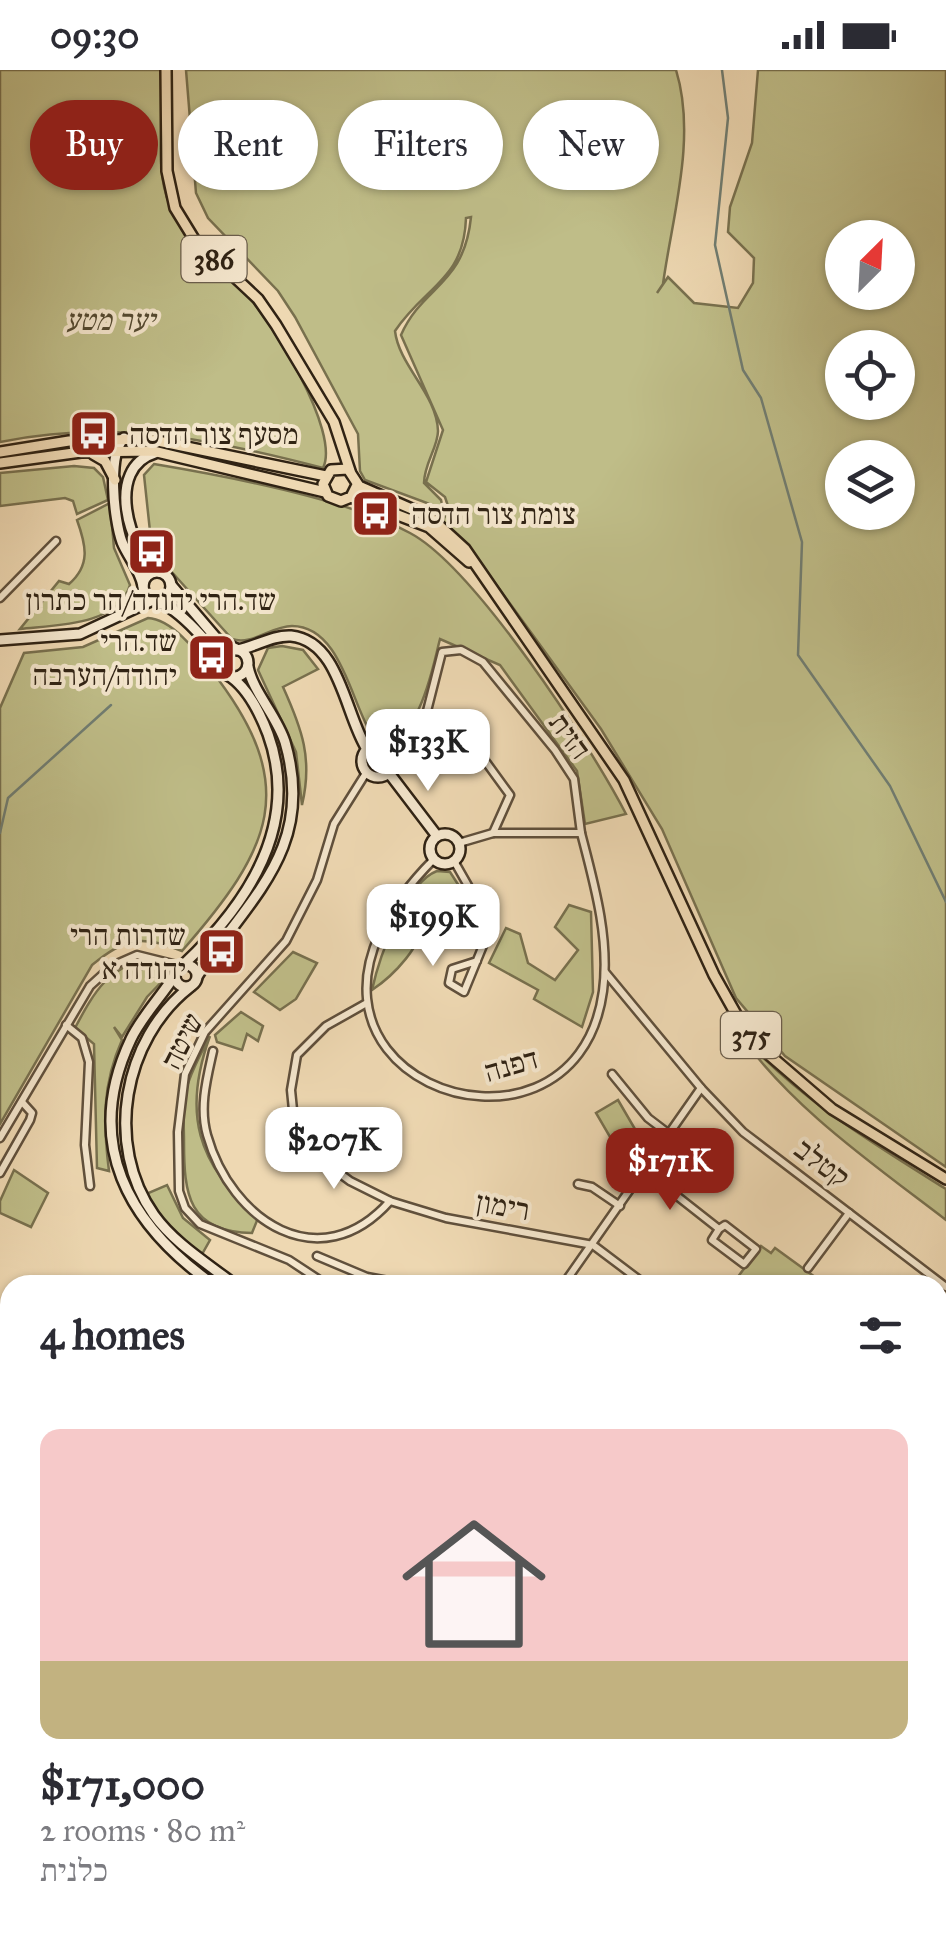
<!DOCTYPE html>
<html lang="en">
<head>
<meta charset="utf-8">
<style>
  body { margin:0; font-family:"IM FELL Great Primer","Frank Ruhl Libre",serif; background:#f2f2f3; color:#2b2b33; height:100vh; display:flex; flex-direction:column; font-size:38px; white-space:nowrap }
  * { box-sizing:border-box; margin:0 }
  p { font-size:32px; color:#7c7c81 }
  .icon { flex:none; width:55px; height:55px; fill:none; stroke:currentColor; stroke-width:2; stroke-linecap:round; stroke-linejoin:round }
  .map { position:relative; flex:1; overflow:hidden }
  .side { position:absolute; left:0px; top:1205px; width:948px; height:672px; display:flex; flex-direction:column; background:#fff; border-radius:30px 30px 0 0; box-shadow:0 2px 8px #0004 }
  .side>* { flex:none }
  .hud { position:absolute; left:30px; top:30px; width:888px; height:90px; display:flex; gap:20px }
  .needle { width:65px; rotate:24deg }
  .controls { position:absolute; left:825px; top:150px; display:grid; gap:20px }
  .controls a { display:grid; place-items:center; width:90px; height:90px; border-radius:50%; background:#fff; box-shadow:0 2px 8px #0004; font-size:50px }
  .price { position:absolute; translate:-50% -85px; padding:0 22px; border-radius:20px; background:#fff; color:#222; font-size:32px; line-height:65px; filter:drop-shadow(0 2px 5px #0008) }
  .price::after { content:''; position:absolute; left:50%; top:60px; width:30px; height:22px; margin-left:-15px; background:inherit; clip-path:polygon(0 0,100% 0,50% 100%) }
  .price.on { background:#8f2418; color:#fff }
  ul { padding:0; list-style:none }
  li { display:grid; align-content:center; gap:20px; height:530px; padding:0 40px }
  li span { display:grid; place-items:center; height:310px; border-radius:20px; color:#555 }
  li>.icon { margin-inline-start:auto }
  span .icon { width:180px; height:180px; fill:#fffc; stroke-width:1 }
  li b { font-size:42px }
  h2 { display:flex; justify-content:space-between; align-items:center; height:120px; padding:0 40px; font-size:42px }
  .pill { padding:0 35px; border-radius:45px; background:#fff; box-shadow:0 2px 8px #0004; font-size:35px; line-height:90px }
  .pill.on { background:#8f2418; color:#fff }
  .status { display:flex; justify-content:space-between; align-items:center; height:70px; padding:0 50px; background:#fff; direction:ltr }
  .status svg { height:28px; fill:currentColor }
  .map>svg:first-child { display:block }
</style>
</head>
<body>
<div class="status"><b>09:30</b><svg viewBox="0 0 49 12"><path d="M0 12V9h3v3zM5 12V6h3v6zM10 12V3h3v9zM15 12V0h3v12zM26 1h20v11H26zM47 4h2v5h-2z"/></svg></div>
<div class="map">
<svg width="946" height="1877" viewBox="0 0 946 1877">
  <rect width="100%" height="100%" fill="#eed8b2"/>
  <filter id="stains"><feTurbulence type="fractalNoise" baseFrequency=".002" numOctaves="4"/><feColorMatrix values="0 0 0 0 .2 0 0 0 0 .09 0 0 0 0 .02 0 0 0 .5 -.17"/></filter>
  <radialGradient id="worn" r=".72"><stop offset=".6" stop-color="#630" stop-opacity="0"/><stop offset="1" stop-color="#630" stop-opacity=".3"/></radialGradient>
  <!-- green -->
  <g fill="#bfbd88" stroke="#78704e" stroke-width="2.5" fill-rule="evenodd">
    <path d="M0 0H163C167 44 152 94 170 136 188 176 215 193 244 222 271 249 341 362 323 398 212 369 115 349 0 372Z"/>
    <path d="M186 0H676C697 68 672 147 663 214L657 223 668 207 694 233 738 238 753 213 754 188 728 162 730 137 752 73 758 0H946V1097L785 986 736 928 662 759 601 659 487 502 442 452 449 439 445 427 426 412 443 360 401 265C423 215 464 216 471 147L466 148C464 210 425 216 395 261 399 296 437 324 438 361 438 377 424 394 424 413L441 430 443 439 365 410 360 401 358 364 295 247 278 221 208 148 196 123ZM842 168H898V222H842ZM842 278H898V332H842ZM842 388H898V442H842Z"/>
    <path d="M154 394C226 406 346 428 410 463 474 497 591 676 626 744L585 754 577 701 500 595 440 569C432 599 418 685 372 665 351 633 341 556 292 556 271 556 252 576 232 569L152 480 144 405Z"/>
    <polygon points="74,396 94,398 103,407 108,430 77,444 73,431 65,428 0,436 0,403"/>
    <path d="M110 433 114 478 130 515C118 556 55 555 20 559L59 511 69 514C91 495 86 475 77 450Z"/>
    <path d="M148 548C172 549 197 582 211 600 303 717 271 779 182 881 141 865 126 867 92 895L0 1054V638L24 583 83 577Z"/>
    <path d="M282 576 303 580 318 599 283 617C302 659 313 689 302 735L296 682 258 600 268 578Z"/>
    <path d="M437 801 450 802 461 819 423 848C424 875 393 906 372 920 379 888 405 813 437 801Z"/>
    <polygon points="569,835 591,842 593,922 582,957 534,929 538,920 489,893 506,858 520,864 528,893 555,910 578,880 555,857"/>
    <polygon points="293,882 317,893 296,929 280,940 254,922"/>
    <path d="M154 889 135 904 154 891 171 902 147 927 122 967 114 957 122 970C102 1015 103 1053 109 1101L97 1098 94 974 75 958C94 922 110 893 154 889Z"/>
    <polygon points="241,942 263,956 258,971 247,964 242,980 217,972 215,965"/>
    <path d="M734 957C794 1026 869 1071 946 1119V1150C869 1091 790 1037 734 957Z"/>
    <path d="M210 966C182 1043 197 1094 258 1148L252 1163C188 1162 184 1124 184 1072 184 1053 182 1034 187 1017 192 999 202 982 210 966Z"/>
    <polygon points="618,1030 642,1071 620,1084 596,1043"/>
    <polygon points="14,1100 48,1123 31,1157 0,1143 0,1131"/>
    <polygon points="167,1115 183,1148 210,1170 201,1186 163,1150 146,1124"/>
    <polygon points="761,1176 771,1183 775,1178 826,1215 746,1215 737,1208"/>
    <polygon points="0,1324 10,1332 10,1564 0,1565"/>
    <polygon points="0,1801 10,1805 10,1868 67,1868 66,1877 0,1877"/>
  </g>
  <g fill="none" stroke-linecap="round" stroke-linejoin="round">
    <!-- stream -->
    <g stroke="#707d72" stroke-width="2.5">
      <polyline points="722,0 728,48 715,175 743,300 761,328 802,472 798,585 890,716 946,832"/>
      <polyline points="0,763 8,728 111,635"/>
      <polyline points="0,1419 10,1419"/>
    </g>
    <defs>
      <g id="street">
        <polyline points="0,528 56,471"/>
        <polyline points="475,677 510,725 493,763"/>
        <polyline points="391,682 426,645 442,582 461,580 483,592 555,680 574,709 581,763"/>
        <path d="M434 789C222 1002 575 1128 603 921 610 869 594 813 581 763H493L459 773"/>
        <polyline points="454,791 491,856 464,922 449,913 452,899 477,891"/>
        <polyline points="605,902 701,1018 743,1062 946,1217"/>
        <polyline points="365,934 326,956 297,985 291,1020 295,1060 304,1077 350,1111 390,1131 446,1148 593,1175 646,1215"/>
        <polyline points="66,955 82,968 89,992 85,1075 90,1116"/>
        <path d="M213 981C207 1008 199 1037 207 1065 231 1151 320 1210 390 1131"/>
        <polyline points="612,1004 648,1048 669,1064"/>
        <polyline points="0,1068 90,916 112,896 137,885 181,896"/>
        <polyline points="644,1100 719,1159 725,1155 756,1179 744,1194 712,1170 719,1159"/>
        <polyline points="0,1103 30,1050 32,1043 22,1032"/>
        <polyline points="578,1114 592,1117 620,1136"/>
        <polyline points="317,1186 367,1207 409,1215"/>
        <polyline points="808,1198 849,1143"/>
        <polyline points="327,1215 289,1190 200,1154 185,1138 179,1121 178,1062 185,1004 205,962 286,871 317,810 334,754 366,703"/>
        <polyline points="563,1215 701,1018"/>
        <polyline points="0,1313 10,1323"/>
        <polyline points="938,1344 946,1332"/>
        <polyline points="938,1445 946,1452"/>
        <polyline points="0,1575 10,1574"/>
        <polyline points="0,1626 10,1625"/>
        <polyline points="0,1659 10,1659"/>
        <polyline points="0,1704 10,1704"/>
        <polyline points="0,1788 10,1792"/>
        <polyline points="938,1830 946,1814"/>
        <polyline points="198,1868 198,1877"/>
        <polyline points="769,1868 777,1877"/>
        <polyline points="388,1877 397,1868 408,1877"/>
        <polyline points="628,1877 639,1868"/>
        <polyline points="919,1877 922,1868"/>
      </g>
      <g id="secondary">
        <path d="M124 368C107 385 114 450 122 472 128 487 140 499 143 516"/>
        <path d="M155 383C105 398 128 479 159 502"/>
        <circle cx="157" cy="516" r="14"/>
        <polyline points="171,515 217,569 236,579"/>
        <path d="M158 531C179 540 215 576 221 597"/>
        <polyline points="0,570 80,564 153,530"/>
        <circle cx="234" cy="593" r="14"/>
        <path d="M237 580C255 577 272 565 291 566 340 571 345 645 367 679"/>
        <circle cx="378" cy="691" r="16"/>
        <polyline points="389,703 437,766"/>
        <circle cx="445" cy="779" r="15"/>
        <circle cx="186" cy="906" r="11"/>
        <path d="M183 895C247 835 301 755 268 664 260 643 249 620 231 607"/>
        <path d="M175 905C161 927 142 946 131 969 82 1073 128 1154 214 1215"/>
        <path d="M198 905C250 827 316 778 285 672 277 646 253 622 248 597"/>
        <path d="M190 917C123 969 104 1075 154 1145 175 1174 207 1193 235 1215"/>
        <polyline points="938,1488 946,1477"/>
        <polyline points="938,1505 946,1494"/>
        <polyline points="74,1877 76,1868"/>
        <polyline points="719,1877 734,1868"/>
      </g>
      <g id="primary">
        <polyline points="166,0 167,101 175,138 194,169 258,229 276,255 334,352 350,401"/>
        <polyline points="0,382 69,371 148,369 326,406"/>
        <polyline points="93,384 105,391 115,410"/>
        <polyline points="0,393 81,382 153,381 325,422"/>
        <polyline points="357,415 351,427 341,431 328,426 323,414 331,400 348,399 359,416 430,447 465,479 624,710 714,905 737,946 767,983 832,1039 946,1109"/>
        <polyline points="351,427 429,457 469,492"/>
      </g>
    </defs>
    <!-- street casing -->
    <use href="#street" stroke="#60503c" stroke-width="11"/>
    <!-- secondary casing -->
    <use href="#secondary" stroke="#302314" stroke-width="14"/>
    <!-- primary casing -->
    <use href="#primary" stroke="#302314" stroke-width="14"/>
    <!-- street -->
    <use href="#street" stroke="#f4e6cd" stroke-width="6"/>
    <!-- secondary -->
    <use href="#secondary" stroke="#f4e6cd" stroke-width="9"/>
    <!-- primary -->
    <use href="#primary" stroke="#eed8b2" stroke-width="9"/>
  </g>
  <!-- icons -->
  <defs>
    <symbol id="bus-square" viewBox="-11 -11 22 22"><rect x="-9" y="-9" width="18" height="18" rx="4" fill="#8f2418" stroke="#f4e6cd"/><path d="M-5-6H5V4H4V6H2V4H-2V6H-4V4H-5ZM-3.5-4V0h7V-4ZM-3.5 1.2v1.5H-2V1.2ZM2 1.2v1.5H3.5V1.2Z" fill="#fff"/></symbol>
  </defs>
  <g fill-rule="evenodd">
    <use href="#bus-square" x="66" y="336" width="55" height="55"/>
    <use href="#bus-square" x="348" y="416" width="55" height="55"/>
    <use href="#bus-square" x="124" y="454" width="55" height="55"/>
    <use href="#bus-square" x="184" y="560" width="55" height="55"/>
    <use href="#bus-square" x="194" y="854" width="55" height="55"/>
  </g>
  <g text-anchor="middle" dominant-baseline="central" stroke-width="8" stroke-linejoin="round" paint-order="stroke">
    <!-- shield labels -->
    <g fill="#f4e6cd" stroke="#6b5e4c" stroke-width="2.5">
      <rect x="181.5" y="166" width="65" height="46" rx="8"/>
      <rect x="721" y="942" width="60" height="46" rx="8"/>
    </g>
    <g font-size="28" font-weight="bold" fill="#302314">
      <text x="214" y="189">386</text>
      <text x="751" y="965">375</text>
    </g>
    <!-- park labels -->
    <g font-size="30" font-style="italic" fill="#544a31" stroke="#f4e6cd">
      <text x="110" y="250">יער מטע</text>
    </g>
    <!-- poi labels -->
    <g font-size="30" fill="#302314" stroke="#f4e6cd" text-anchor="start">
      <text x="129" y="364">מסעף צור הדסה</text>
      <text x="411" y="444">צומת צור הדסה</text>
      <text x="151" y="530" text-anchor="middle">שד.הרי יהודה/הר כתרון</text>
      <text x="177" y="571" text-anchor="end">שד.הרי<tspan x="177" dy="34">יהודה/הערבה</tspan></text>
      <text x="186" y="865" text-anchor="end">שדרות הרי<tspan x="186" dy="34">יהודה א</tspan></text>
    </g>
    <!-- street labels -->
    <g font-size="30" fill="#302314" stroke="#f4e6cd">
      <text transform="translate(570 666) rotate(54)">הזית</text>
      <text transform="translate(182 971) rotate(-63)">שיטה</text>
      <text transform="translate(511 995) rotate(-16)">דפנה</text>
      <text transform="translate(822 1093) rotate(37)">קטלב</text>
      <text transform="translate(503 1136) rotate(10)">רימון</text>
    </g>
  </g>
  <rect width="100%" height="100%" filter="url(#stains)"/>
  <rect width="100%" height="100%" fill="url(#worn)"/>
</svg>
<div class="controls">
<a><svg class="needle" viewBox="-14 -14 28 28"><path d="M0-13l5 13h-10z" fill="#e53935"/><path d="M0 13l5-13h-10z" fill="#7c7c81"/></svg></a>
<a><svg class="icon" aria-label="locate" viewBox="0 0 24 24"><circle cx="12" cy="12" r="6"/><path d="M12 2v4M12 18v4M2 12h4M18 12h4"/></svg></a>
<a><svg class="icon" aria-label="layers" viewBox="0 0 24 24"><path d="M12 4l9 5-9 5-9-5zM3 14l9 5 9-5"/></svg></a>
</div>
<b class="price" style="left:428px;top:724px">$133K</b>
<b class="price" style="left:433px;top:899px">$199K</b>
<b class="price" style="left:334px;top:1122px">$207K</b>
<b class="price on" style="left:670px;top:1143px">$171K</b>
<div class="hud">
<a class="pill on">Buy</a>
<a class="pill">Rent</a>
<a class="pill">Filters</a>
<a class="pill">New</a>
</div>
<section class="side">
<h2>4 homes<svg class="icon" aria-label="filters" viewBox="0 0 24 24"><path d="M4 7h16M4 17h16"/><circle cx="9" cy="7" r="2"/><circle cx="15" cy="17" r="2"/></svg></h2>
<ul>
<li><span style="background:linear-gradient(#f6c9c9 75%,#c2b280 0)"><svg class="icon" aria-label="home" viewBox="0 0 24 24"><path d="M3 11l9-7 9 7M6 9v11h12V9"/></svg></span><div><b>$171,000</b><p>2 rooms · 80 m²</p><p>כלנית</p></div></li>
</ul>
</section>
</div>
</body>
</html>
